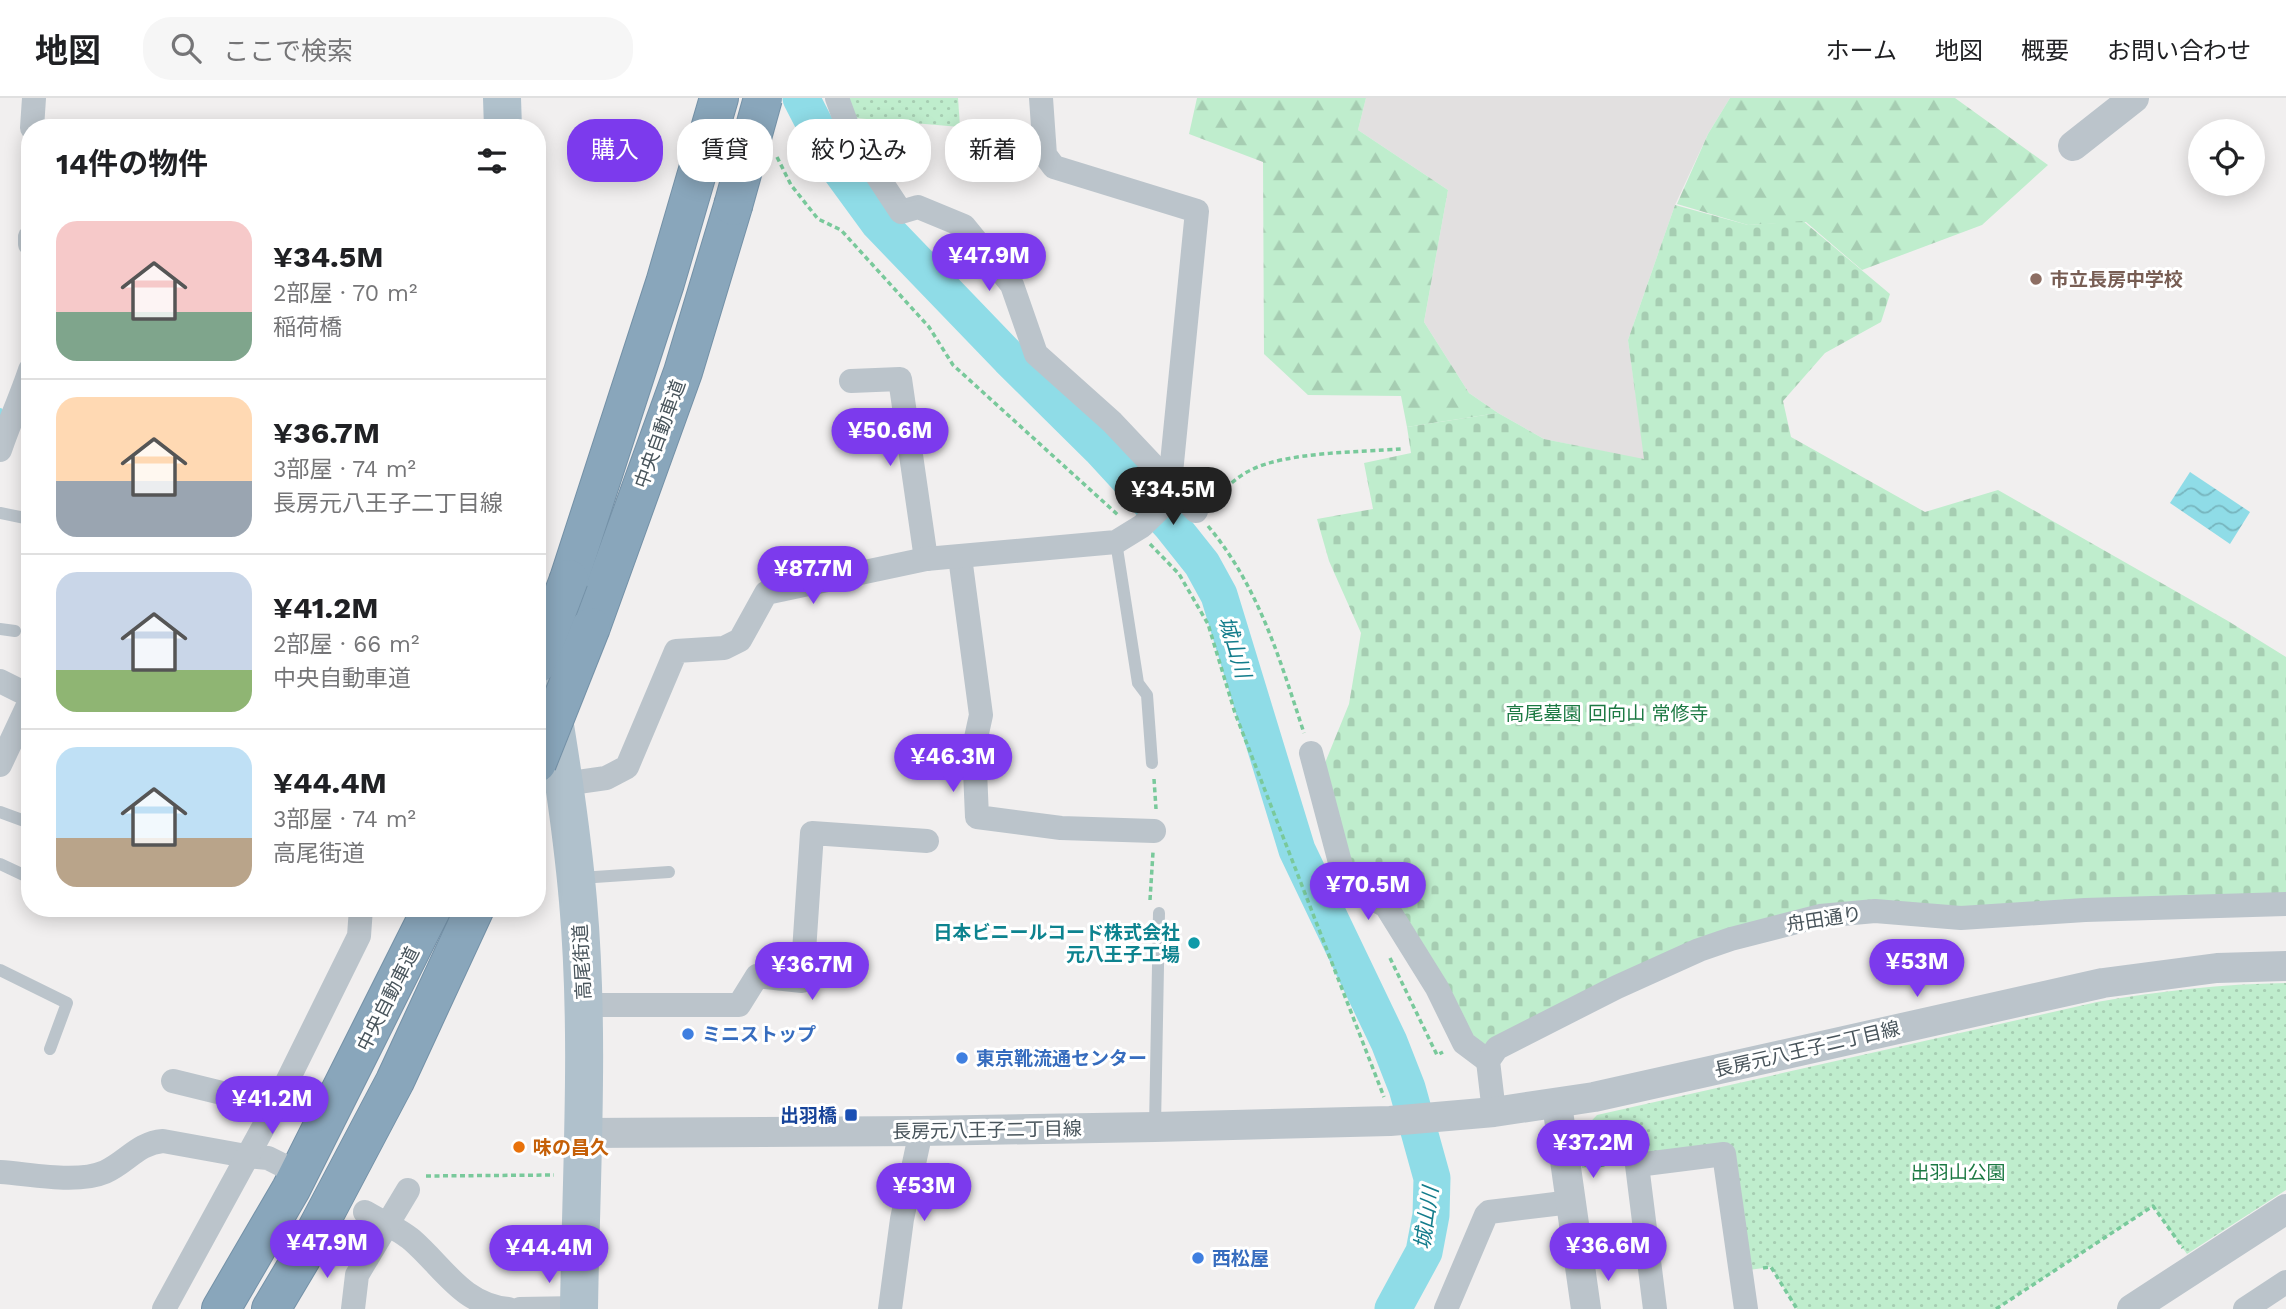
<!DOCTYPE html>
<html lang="ja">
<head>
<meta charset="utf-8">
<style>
  body { margin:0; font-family:"Work Sans","Noto Sans JP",sans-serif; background:#f6f6f6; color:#202124; height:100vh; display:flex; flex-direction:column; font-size:26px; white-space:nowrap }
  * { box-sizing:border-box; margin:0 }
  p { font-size:23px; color:#757577 }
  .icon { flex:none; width:38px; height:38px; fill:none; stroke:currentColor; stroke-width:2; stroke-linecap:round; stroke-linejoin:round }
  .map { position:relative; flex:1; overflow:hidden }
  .sheet { position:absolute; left:21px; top:21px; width:525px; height:798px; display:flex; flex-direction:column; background:#fff; border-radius:28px; box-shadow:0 4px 18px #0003 }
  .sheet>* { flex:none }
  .top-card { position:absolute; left:567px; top:21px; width:665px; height:63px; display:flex; gap:14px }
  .fabs { position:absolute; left:2188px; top:21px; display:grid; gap:14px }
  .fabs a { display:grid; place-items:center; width:77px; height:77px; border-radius:50%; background:#fff; box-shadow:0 4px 18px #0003; font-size:35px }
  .price { position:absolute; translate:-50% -60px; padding:0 16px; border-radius:24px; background:#7c3aed; color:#fff; font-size:23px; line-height:46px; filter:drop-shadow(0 2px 4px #0008) }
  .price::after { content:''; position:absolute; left:50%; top:42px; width:21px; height:16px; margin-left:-10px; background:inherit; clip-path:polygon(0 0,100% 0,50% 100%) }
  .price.on { background:#222; color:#fff }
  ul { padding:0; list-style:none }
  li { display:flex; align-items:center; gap:21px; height:175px; padding:0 35px }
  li+li { border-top:2px solid #e0e0e0 }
  li span { display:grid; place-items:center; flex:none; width:196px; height:140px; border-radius:21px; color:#555 }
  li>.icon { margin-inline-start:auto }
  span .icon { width:84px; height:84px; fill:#fffc; stroke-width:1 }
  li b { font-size:30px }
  h2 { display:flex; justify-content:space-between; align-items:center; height:84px; padding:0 35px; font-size:30px }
  .pill { padding:0 24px; border-radius:28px; background:#fff; box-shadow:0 4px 18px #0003; font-size:24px; line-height:63px }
  .pill.on { background:#7c3aed; color:#fff }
  header { display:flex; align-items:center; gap:42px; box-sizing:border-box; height:98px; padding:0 35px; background:#fff; border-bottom:2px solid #e0e0e0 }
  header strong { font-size:33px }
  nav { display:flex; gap:38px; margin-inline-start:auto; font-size:24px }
  .search { width:490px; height:63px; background:#f6f6f6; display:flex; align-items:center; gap:18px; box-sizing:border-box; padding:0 24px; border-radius:28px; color:#757577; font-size:26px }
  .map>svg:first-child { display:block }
</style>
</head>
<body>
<header>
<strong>地図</strong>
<div class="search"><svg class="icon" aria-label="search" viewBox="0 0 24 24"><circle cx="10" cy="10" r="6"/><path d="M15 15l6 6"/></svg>ここで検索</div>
<nav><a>ホーム</a><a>地図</a><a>概要</a><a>お問い合わせ</a></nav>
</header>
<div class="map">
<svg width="2286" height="1211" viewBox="0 0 2286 1211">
  <defs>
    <pattern id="forest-firs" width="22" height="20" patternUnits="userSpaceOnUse" patternTransform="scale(1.75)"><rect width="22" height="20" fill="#bfedcd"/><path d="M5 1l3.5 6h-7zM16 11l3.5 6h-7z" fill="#a6cdb2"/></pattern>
    <pattern id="cemetery-stones" width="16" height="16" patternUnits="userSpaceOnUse" patternTransform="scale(1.75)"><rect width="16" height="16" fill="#bfedcd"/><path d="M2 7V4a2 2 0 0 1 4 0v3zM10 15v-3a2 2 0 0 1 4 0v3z" fill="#a6cdb2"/></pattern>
    <pattern id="park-dots" width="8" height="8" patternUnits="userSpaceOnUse" patternTransform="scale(1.75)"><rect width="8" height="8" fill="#bfedcd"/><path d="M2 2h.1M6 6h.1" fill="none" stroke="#a6cdb2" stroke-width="1.8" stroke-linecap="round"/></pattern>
    <pattern id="water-waves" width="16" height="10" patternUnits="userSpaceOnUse" patternTransform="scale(1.75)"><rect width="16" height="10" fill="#8fdce7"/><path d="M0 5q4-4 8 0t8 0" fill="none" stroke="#77b5be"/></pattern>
  </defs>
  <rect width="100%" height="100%" fill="#f1efef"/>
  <!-- education -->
  <polygon fill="#e2e0e0" points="1366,0 1730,0 1708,36 1675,107 1628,242 1645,362 1544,341 1498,315 1469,295 1424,224 1448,92 1358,32"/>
  <!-- forest -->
  <g fill="url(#forest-firs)">
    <polygon points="1197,0 1366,0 1358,32 1448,92 1424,224 1469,295 1498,315 1407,329 1401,298 1308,297 1264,256 1263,64 1189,36"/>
    <polygon points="1730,0 1955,0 2048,67 1982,127 1862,172 1806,124 1748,127 1677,106 1708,36"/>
  </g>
  <!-- cemetery -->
  <polygon fill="url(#cemetery-stones)" points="1675,107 1748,127 1803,123 1890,196 1881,224 1825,255 1783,303 1791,339 1925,414 1998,392 2228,523 2286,559 2286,806 1875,813 1731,841 1478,955 1437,877 1349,781 1316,687 1349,606 1361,535 1329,463 1317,421 1373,411 1364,365 1411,355 1407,329 1498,315 1544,341 1644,361 1628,242"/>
  <!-- park -->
  <g fill="url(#park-dots)">
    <polygon points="837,0 958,0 960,29 843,19"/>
    <path d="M2286 885V1092L2187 1156 2153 1108 1996 1211H1797L1771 1169 1741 1173 1724 1056 1628 1063 1582 1070 1577 1038 1597 1017 2097 904C2160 893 2222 886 2286 885Z"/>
  </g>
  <!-- water -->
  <polygon fill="url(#water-waves)" points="2190,374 2250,414 2230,446 2170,405"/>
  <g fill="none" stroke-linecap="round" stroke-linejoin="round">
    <!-- stream -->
    <polyline stroke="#8fdce7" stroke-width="6" points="0,313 0,315"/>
    <!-- river -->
    <polyline stroke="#8fdce7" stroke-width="37" points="801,0 833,62 879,125 1009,260 1100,350 1171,427 1202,466 1219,497 1297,752 1389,944 1407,990 1432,1080 1431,1117 1424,1154 1393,1211"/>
    <defs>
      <g id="motorway">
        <polyline points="569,481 665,185 719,0"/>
        <polyline points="591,529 683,274 733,108"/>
        <polyline points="221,1211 291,1091 432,810"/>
        <polyline points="271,1211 302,1159 395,983 475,810"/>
      </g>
    </defs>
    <!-- motorway casing -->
    <use href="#motorway" stroke="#7491a7" stroke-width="40"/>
    <!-- path -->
    <g stroke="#79c99b" stroke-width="3.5" stroke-dasharray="5 3.5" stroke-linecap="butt">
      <polyline points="777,59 791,87 818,121 841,132 929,229 953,267 1118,417"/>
      <path d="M1213 402C1225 391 1236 379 1251 372 1286 354 1360 354 1401 351"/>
      <path d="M1208 428C1259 489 1280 562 1304 635"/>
      <polyline points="1150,446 1179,476 1208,526 1235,615 1384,999"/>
      <polyline points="1154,681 1156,711"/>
      <polyline points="1150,802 1153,754"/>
      <polyline points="1390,860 1437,957 1443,954"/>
      <polyline points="1591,1069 1615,1065"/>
      <polyline points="426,1078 554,1077"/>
      <polyline points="1763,1170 1771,1169 1797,1211"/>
      <polyline points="1996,1211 2153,1108 2183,1150"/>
    </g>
    <!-- service -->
    <g stroke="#bbc4cb" stroke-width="12">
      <polyline points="0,415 30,421"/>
      <polyline points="1116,444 1138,585 1147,597 1152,665"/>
      <polyline points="0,531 15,533"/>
      <polyline points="0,714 30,725"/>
      <polyline points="0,766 30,780"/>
      <polyline points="580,780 669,774"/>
      <polyline points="0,872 67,905 50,951"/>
      <polyline points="1155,1028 1159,815"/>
    </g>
    <!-- minor -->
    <g stroke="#bbc4cb" stroke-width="24">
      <polyline points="837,0 851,38 901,114 918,109 964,128 1012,187 1036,256 1112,324 1196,413"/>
      <polyline points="1041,0 1045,57 1054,69 1197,113 1170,385"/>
      <polyline points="32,30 34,0"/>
      <polyline points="30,139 30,146"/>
      <polyline points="851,283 900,281 926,461"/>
      <path d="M0 352C9 325 21 299 30 272"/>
      <polyline points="960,459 981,617 974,649 977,719 1061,730 1154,733"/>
      <polyline points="0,583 30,598"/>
      <polyline points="1311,655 1346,787 1386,808 1437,890 1464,945 1488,963"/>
      <polyline points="0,667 30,603"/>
      <polyline points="564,686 606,680 627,669 676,553 724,550 740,542 766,495 926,461 1116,444 1142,428 1177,394"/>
      <polyline points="584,907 739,907 757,878 802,883 812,735 927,743"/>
      <polyline points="173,983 275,1008"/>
      <polyline points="1494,1014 1488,963 1497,950 1617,889 1699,852 1731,841 1820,818 1875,813 1961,820 2085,812 2286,806"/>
      <path d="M0 1074C31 1076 77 1086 105 1074 127 1064 138 1045 163 1043L246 1058 268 1060 284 1068"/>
      <path d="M365 1114C380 1123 399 1131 412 1142 444 1170 462 1206 508 1211"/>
      <polyline points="164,1211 275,1008 359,838 361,810"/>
      <polyline points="353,1211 357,1177 408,1092"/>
      <polyline points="520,1211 579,1210"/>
      <polyline points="890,1211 902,1121 921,1033"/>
      <polyline points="1446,1211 1486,1117 1489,1114 1571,1104"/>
      <polyline points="1655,1211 1637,1067 1724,1056 1746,1211"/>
      <polyline points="2245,1211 2286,1184"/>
    </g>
    <!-- tertiary -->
    <g stroke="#bbc4cb" stroke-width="30">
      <polyline points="2073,48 2134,0"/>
      <polyline points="1557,1006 1586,1211"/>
      <polyline points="584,1035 921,1033 1155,1029 1390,1023 1494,1014 1594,999 2103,885 2217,870 2286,868"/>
      <polyline points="2132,1211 2286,1111"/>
    </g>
    <!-- primary -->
    <g stroke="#b0c1cc" stroke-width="38">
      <polyline points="502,0 503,30"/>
      <path d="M539 530C554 621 570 712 578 803 590 939 581 1075 579 1211"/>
    </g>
    <!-- motorway -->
    <use href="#motorway" stroke="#89a6bb" stroke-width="38"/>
    <defs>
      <g id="motorway-bridge">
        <polyline points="733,108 763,0"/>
        <polyline points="537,566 569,481"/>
        <polyline points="537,665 591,529"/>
      </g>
    </defs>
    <!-- motorway-bridge casing -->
    <use href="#motorway-bridge" stroke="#7491a7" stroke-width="40" stroke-linecap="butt"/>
    <!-- motorway-bridge -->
    <use href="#motorway-bridge" stroke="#89a6bb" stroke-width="38"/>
  </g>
  <!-- markers -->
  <circle fill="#8d6e63" stroke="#fff" stroke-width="2.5" cx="2036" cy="181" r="7"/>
  <circle fill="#0f9aa8" stroke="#fff" stroke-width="2.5" cx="1194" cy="845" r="7"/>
  <g fill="#3f7fe0" stroke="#fff" stroke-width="2.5">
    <circle cx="688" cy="936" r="7"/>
    <circle cx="962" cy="960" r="7"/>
    <circle cx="1198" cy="1160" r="7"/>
  </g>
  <rect fill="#1a4fb4" stroke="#fff" stroke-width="2.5" x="844" y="1010" width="14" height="14" rx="3.5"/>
  <circle fill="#e8710a" stroke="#fff" stroke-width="2.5" cx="519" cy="1049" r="7"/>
  <g text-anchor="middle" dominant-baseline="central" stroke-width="6" stroke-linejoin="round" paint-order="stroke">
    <!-- education labels -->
    <g font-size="19" font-weight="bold" fill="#785e54" stroke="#fff" text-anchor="start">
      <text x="2050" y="181">市立長房中学校</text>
    </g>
    <!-- street labels -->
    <g font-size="19" fill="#48545b" stroke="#fff">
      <text transform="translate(660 336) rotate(-70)">中央自動車道</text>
      <text transform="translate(1824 821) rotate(-9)">舟田通り</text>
      <text transform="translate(582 864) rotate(-93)">高尾街道</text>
      <text transform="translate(388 901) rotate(-63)">中央自動車道</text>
      <text transform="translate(1807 951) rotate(-13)">長房元八王子二丁目線</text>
      <text transform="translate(987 1032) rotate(-1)">長房元八王子二丁目線</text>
    </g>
    <!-- park labels -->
    <g font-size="19" fill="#1c7943" stroke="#fff">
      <text x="1607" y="615">高尾墓園 回向山 常修寺</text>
      <text x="1958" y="1074">出羽山公園</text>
    </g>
    <!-- culture labels -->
    <g font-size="19" font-weight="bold" fill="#0d838f" stroke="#fff" text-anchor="end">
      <text x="1180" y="834">日本ビニールコード株式会社<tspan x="1180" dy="22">元八王子工場</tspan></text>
    </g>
    <!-- shop labels -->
    <g font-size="19" font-weight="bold" fill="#366cbe" stroke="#fff" text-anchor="start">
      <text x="702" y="936">ミニストップ</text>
      <text x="976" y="960">東京靴流通センター</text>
      <text x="1212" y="1160">西松屋</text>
    </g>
    <!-- transit labels -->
    <g font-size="19" font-weight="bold" fill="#164399" stroke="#fff" text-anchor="end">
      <text x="837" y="1017">出羽橋</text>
    </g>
    <!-- food labels -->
    <g font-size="19" font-weight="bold" fill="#c56008" stroke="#fff" text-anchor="start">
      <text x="533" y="1049">味の昌久</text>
    </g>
    <!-- water labels -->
    <g font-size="21" font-style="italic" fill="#147d8c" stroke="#fff">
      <text transform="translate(1235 549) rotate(73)">城山川</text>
      <text transform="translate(1426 1120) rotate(-82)">城山川</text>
    </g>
  </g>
</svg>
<div class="fabs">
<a><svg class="icon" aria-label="locate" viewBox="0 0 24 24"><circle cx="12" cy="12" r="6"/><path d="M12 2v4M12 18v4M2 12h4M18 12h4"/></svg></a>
</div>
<b class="price" style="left:989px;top:195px">¥47.9M</b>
<b class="price" style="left:890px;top:370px">¥50.6M</b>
<b class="price on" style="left:1173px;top:429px">¥34.5M</b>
<b class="price" style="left:813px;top:508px">¥87.7M</b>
<b class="price" style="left:953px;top:696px">¥46.3M</b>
<b class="price" style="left:1368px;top:824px">¥70.5M</b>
<b class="price" style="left:1917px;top:901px">¥53M</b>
<b class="price" style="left:812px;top:904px">¥36.7M</b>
<b class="price" style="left:272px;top:1038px">¥41.2M</b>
<b class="price" style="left:1593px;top:1082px">¥37.2M</b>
<b class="price" style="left:924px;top:1125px">¥53M</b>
<b class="price" style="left:327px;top:1182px">¥47.9M</b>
<b class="price" style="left:1608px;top:1185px">¥36.6M</b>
<b class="price" style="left:549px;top:1187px">¥44.4M</b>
<div class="top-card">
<a class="pill on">購入</a>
<a class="pill">賃貸</a>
<a class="pill">絞り込み</a>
<a class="pill">新着</a>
</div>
<section class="sheet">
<h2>14件の物件<svg class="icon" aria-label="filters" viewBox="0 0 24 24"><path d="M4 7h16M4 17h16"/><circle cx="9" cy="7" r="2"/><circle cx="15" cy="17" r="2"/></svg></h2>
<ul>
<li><span style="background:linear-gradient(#f6c9c9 65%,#7fa58c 0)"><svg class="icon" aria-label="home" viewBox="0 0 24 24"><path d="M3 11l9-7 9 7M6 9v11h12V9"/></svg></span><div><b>¥34.5M</b><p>2部屋 · 70 m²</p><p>稲荷橋</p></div></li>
<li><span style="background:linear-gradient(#ffd9b3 60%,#9aa5b1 0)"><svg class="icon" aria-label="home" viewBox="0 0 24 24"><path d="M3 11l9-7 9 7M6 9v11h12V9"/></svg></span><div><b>¥36.7M</b><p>3部屋 · 74 m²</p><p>長房元八王子二丁目線</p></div></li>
<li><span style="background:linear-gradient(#c9d6e8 70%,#8fb573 0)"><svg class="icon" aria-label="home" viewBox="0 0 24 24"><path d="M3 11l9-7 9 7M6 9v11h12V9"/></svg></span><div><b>¥41.2M</b><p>2部屋 · 66 m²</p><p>中央自動車道</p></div></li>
<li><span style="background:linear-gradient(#bfe0f5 65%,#b9a48a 0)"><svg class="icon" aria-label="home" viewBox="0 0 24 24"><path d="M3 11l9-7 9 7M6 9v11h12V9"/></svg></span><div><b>¥44.4M</b><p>3部屋 · 74 m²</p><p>高尾街道</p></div></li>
</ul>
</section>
</div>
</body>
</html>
